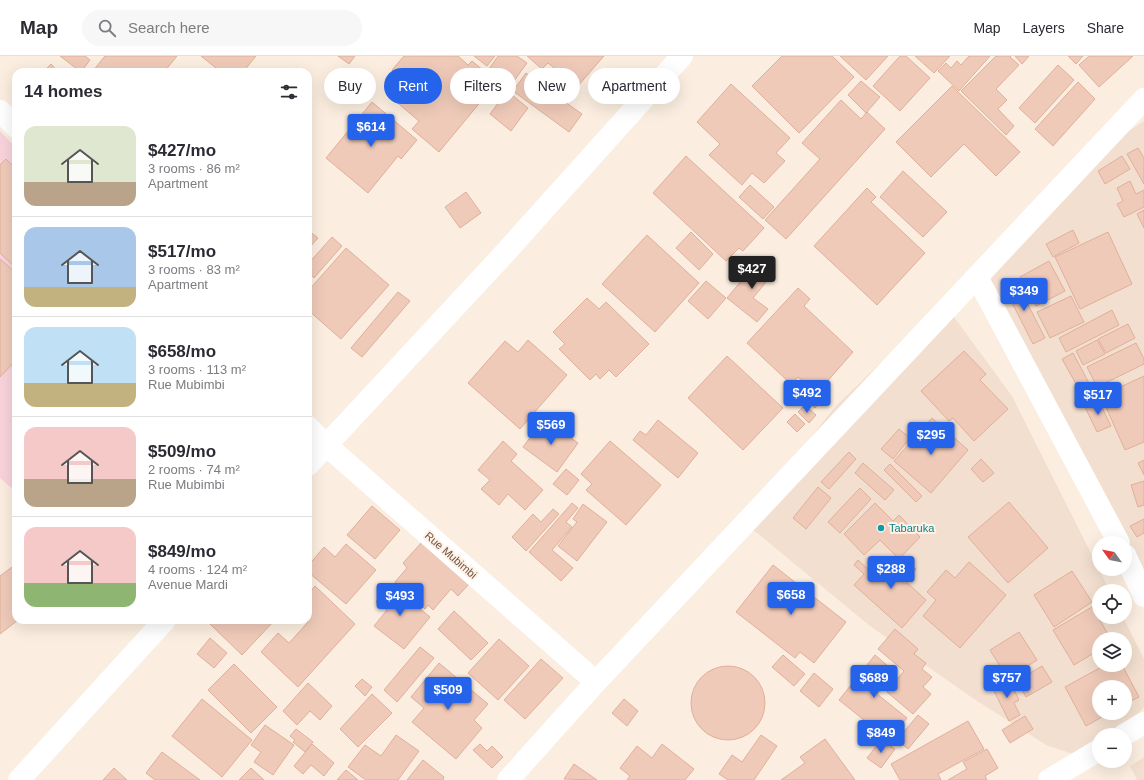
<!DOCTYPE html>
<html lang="en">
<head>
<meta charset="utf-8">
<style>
  body { margin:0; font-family:Helvetica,sans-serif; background:#f7f7f7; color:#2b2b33; height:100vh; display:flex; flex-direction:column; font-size:15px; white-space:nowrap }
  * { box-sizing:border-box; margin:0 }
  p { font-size:13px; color:#7c7c81 }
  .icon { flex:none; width:22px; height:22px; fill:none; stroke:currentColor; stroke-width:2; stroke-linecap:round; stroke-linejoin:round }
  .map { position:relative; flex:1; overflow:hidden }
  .details { position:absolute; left:12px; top:12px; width:300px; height:556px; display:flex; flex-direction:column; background:#fff; border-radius:12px; box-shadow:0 4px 16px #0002 }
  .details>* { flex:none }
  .guide { position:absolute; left:324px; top:12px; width:380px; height:36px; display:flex; gap:8px }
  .needle { width:26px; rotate:303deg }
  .buttons { position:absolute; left:1092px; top:480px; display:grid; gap:8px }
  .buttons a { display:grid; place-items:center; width:40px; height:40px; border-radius:50%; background:#fff; box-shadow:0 4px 16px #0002; font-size:20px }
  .price { position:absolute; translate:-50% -34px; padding:0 9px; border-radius:4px; background:#2563eb; color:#fff; font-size:13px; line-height:26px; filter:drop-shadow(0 1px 2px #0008) }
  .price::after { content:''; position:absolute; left:50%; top:24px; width:12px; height:9px; margin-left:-6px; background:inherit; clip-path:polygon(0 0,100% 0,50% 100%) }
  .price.current { background:#222; color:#fff }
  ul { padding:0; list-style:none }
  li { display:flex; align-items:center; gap:12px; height:100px; padding:0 12px }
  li+li { border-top:1px solid #e1e1e2 }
  li span { display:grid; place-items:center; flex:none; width:112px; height:80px; border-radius:12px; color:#555 }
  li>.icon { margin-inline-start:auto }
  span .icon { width:48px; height:48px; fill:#fffc; stroke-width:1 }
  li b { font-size:17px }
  h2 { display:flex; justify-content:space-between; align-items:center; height:48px; padding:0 12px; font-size:17px }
  .pill { padding:0 14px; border-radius:18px; background:#fff; box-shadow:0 4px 16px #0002; font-size:14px; line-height:36px }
  .pill.current { background:#2563eb; color:#fff }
  header { display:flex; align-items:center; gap:24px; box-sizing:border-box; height:56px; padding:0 20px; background:#fff; border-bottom:1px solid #e1e1e2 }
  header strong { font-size:19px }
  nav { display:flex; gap:22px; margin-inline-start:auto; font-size:14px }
  .search { width:280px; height:36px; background:#f7f7f7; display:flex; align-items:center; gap:10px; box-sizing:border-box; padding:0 14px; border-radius:22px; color:#7c7c81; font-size:15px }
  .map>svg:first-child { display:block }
</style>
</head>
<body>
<header>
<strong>Map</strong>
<div class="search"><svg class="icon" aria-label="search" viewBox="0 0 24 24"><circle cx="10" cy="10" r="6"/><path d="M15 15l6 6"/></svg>Search here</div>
<nav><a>Map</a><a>Layers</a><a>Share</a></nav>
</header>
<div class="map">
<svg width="1144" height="724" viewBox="0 0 1144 724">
  <rect width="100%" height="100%" fill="#fbeee0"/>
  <!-- residential -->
  <g fill="#f2dfcf" fill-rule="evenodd">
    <polygon points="1144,65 1144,530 976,239 1126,77"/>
    <path d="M943 246 1012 340 1110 535H1099V561H1123L1144 603V651L1120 679H1099V704L1097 706 1046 689 971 641 870 570 751 472 806 387 835 351ZM1099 583H1125V609H1099ZM1099 631H1125V657H1099Z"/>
    <polygon points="1144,701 1144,724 1137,724 1130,710"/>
  </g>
  <!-- medical -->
  <polygon fill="#f8d3db" points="0,75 16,92 16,436 0,422"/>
  <!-- building -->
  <g fill="#efcab9" stroke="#e0af9a">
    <polygon points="60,0 85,0 90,4 81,16"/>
    <polygon points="105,0 177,0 164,16 92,16"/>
    <polygon points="201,0 256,0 243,16 221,16"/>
    <polygon points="338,0 355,0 349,8"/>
    <polygon points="404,0 458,0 468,9 472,5 497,26 439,96 412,73 419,65 393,43 407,26 392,14"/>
    <polygon points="474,0 495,0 487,10"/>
    <polygon points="498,0 517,0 527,7 511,29 489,13"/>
    <polygon points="527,0 604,0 577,31 548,7 542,13"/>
    <polygon points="782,0 832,0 854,21 799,77 752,30"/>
    <polygon points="840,0 888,0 866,24"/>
    <polygon points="900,0 906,0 930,22 900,55 873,30"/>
    <polygon points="915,0 950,0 934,17"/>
    <polygon points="969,0 990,0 959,35 938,15 946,7 951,12 957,5 961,9"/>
    <polygon points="996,0 1011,0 1010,1 1019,9 996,33 1007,44 998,53 1014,70 1006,79 961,35"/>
    <polygon points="1015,0 1029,0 1022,8"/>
    <polygon points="1068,0 1083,0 1076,8"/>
    <polygon points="1089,0 1133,0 1099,31 1079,9"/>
    <polygon points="51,8 58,16 43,16"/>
    <polygon points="1058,9 1074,24 1035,67 1019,52"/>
    <polygon points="546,13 572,32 562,44 582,58 569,76 513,35 526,17 536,25"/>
    <polygon points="346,19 355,32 339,43 330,30"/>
    <polygon points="861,25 880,41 866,57 848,39"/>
    <polygon points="1078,26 1095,43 1053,90 1035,73"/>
    <polygon points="731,28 790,82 776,97 785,105 764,127 752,117 742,129 709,99 720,88 697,66"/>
    <polygon points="952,30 1020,96 996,120 964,88 931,121 896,86"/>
    <polygon points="507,35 528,52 511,75 490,58"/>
    <polygon points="841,44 861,63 867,56 885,73 786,183 765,164 820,103 802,87"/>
    <polygon points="372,46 417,84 401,103 398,100 368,137 326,102"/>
    <polygon points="1138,92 1144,102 1144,128 1127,98"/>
    <polygon points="686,100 764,172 743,195 739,192 726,205 653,137"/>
    <polygon points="1122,100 1130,113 1105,128 1098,115"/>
    <polygon points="6,103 16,113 16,212 0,197 0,109"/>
    <polygon points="903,115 947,156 923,181 880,141"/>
    <polygon points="1130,125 1136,138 1144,134 1144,151 1124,161 1117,148 1123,145 1117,132"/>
    <polygon points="750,129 774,151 763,163 739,141"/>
    <polygon points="867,132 876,141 871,146 925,197 877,249 814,190"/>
    <polygon points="466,136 481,157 460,172 445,151"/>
    <polygon points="1144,154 1144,172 1137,158"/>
    <polygon points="308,174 318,182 308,193"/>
    <polygon points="1073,174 1079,187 1053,201 1046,188"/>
    <polygon points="691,176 713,198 699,214 676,192"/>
    <polygon points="1108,176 1132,228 1080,253 1055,201"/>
    <polygon points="647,179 699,227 655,276 602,228"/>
    <polygon points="332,181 342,190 314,222 308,216 308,208"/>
    <polygon points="346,192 389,229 341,283 308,254 308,235"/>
    <polygon points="760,202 775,215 753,242 768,253 757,266 727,242"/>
    <polygon points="0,203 16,217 16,304 0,321"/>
    <polygon points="1049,205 1065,235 1036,250 1020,221"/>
    <polygon points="1015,223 1045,282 1033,288 1003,229"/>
    <polygon points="706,225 726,242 708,263 688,245"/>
    <polygon points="798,232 810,243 804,250 853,296 824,329 830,335 815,352 796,333 803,325 798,321 791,328 747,287"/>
    <polygon points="398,236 410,245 362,301 351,292"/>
    <polygon points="1071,240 1084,266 1050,282 1037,256"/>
    <polygon points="587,242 599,253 606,246 649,288 616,321 609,314 600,323 596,318 590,324 559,293 565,288 553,276"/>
    <polygon points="1112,254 1119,269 1066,296 1059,282"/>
    <polygon points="1128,268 1135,282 1106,297 1098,283"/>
    <polygon points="528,284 567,319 520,373 468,327 505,285 518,296"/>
    <polygon points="1097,284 1105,298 1083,309 1076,295"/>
    <polygon points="1136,287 1144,303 1144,308 1097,331 1087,311"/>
    <polygon points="964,295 986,318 980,324 1008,353 974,385 953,362 949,365 921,335"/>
    <polygon points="1073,297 1090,329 1080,335 1062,303"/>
    <polygon points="727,300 783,352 743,394 688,342"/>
    <polygon points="1144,320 1144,386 1125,394 1101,340"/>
    <polygon points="1098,343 1111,370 1097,376 1084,349"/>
    <polygon points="805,349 816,359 809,367 798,356"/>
    <polygon points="795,358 805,368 797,376 787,366"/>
    <polygon points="932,362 968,394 931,437 894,405"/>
    <polygon points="658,364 698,397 678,422 633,384 640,375 646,379"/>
    <polygon points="541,367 551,374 554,370 578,387 557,416 523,391"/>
    <polygon points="899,373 910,382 893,403 881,393"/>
    <polygon points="503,385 517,398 511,405 543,434 525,454 508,438 499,449 481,433 490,424 478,414"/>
    <polygon points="610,385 661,429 626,469 586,434 592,428 581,418"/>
    <polygon points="849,396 856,403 829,433 821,426"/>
    <polygon points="981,403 994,417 983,426 971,413"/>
    <polygon points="1144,404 1144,419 1138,407"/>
    <polygon points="863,407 894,434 885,444 855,417"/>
    <polygon points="890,408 922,440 916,446 884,414"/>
    <polygon points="566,413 579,424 567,439 553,428"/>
    <polygon points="1144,425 1144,449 1138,451 1131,429"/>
    <polygon points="818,431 831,442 806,473 793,462"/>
    <polygon points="860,432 871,443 840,477 828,466"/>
    <polygon points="1009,446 1048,492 1008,527 968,481"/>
    <polygon points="572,447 578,452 566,466 572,471 552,494 573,512 561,525 529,496"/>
    <polygon points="875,447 893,465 899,459 920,481 899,503 880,484 864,499 844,478"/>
    <polygon points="583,448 607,466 577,505 558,490 577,466 573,463"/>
    <polygon points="372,450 400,474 375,503 347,479"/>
    <polygon points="553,453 559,458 526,495 512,481 533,458 541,466"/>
    <polygon points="1144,463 1144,477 1137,481 1130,470"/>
    <polygon points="422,486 469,528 458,540 451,533 433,554 428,549 425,553 395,526 407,512 403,507"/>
    <polygon points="346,488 376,514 346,548 308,516 308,510 324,491 335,501"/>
    <polygon points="881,503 896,516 906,505 916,513 905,525 926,544 902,572 854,529 864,518 854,509 858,504 870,515"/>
    <polygon points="969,506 1006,539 960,592 923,560 936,544 927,536 946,514 955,522"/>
    <polygon points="16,508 16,564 18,564 0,578 0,520"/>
    <polygon points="773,509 846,566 814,607 800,596 795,602 736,556"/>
    <polygon points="1072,515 1092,546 1054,571 1034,539"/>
    <polygon points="389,528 430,561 404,593 374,570 387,554 376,546"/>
    <polygon points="315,530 355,568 298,631 261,596 278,577 289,587 308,566 307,564 308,564 308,538"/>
    <polygon points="1092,551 1111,583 1099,583 1099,594 1074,609 1053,574"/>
    <polygon points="454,555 488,587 471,604 438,573"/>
    <polygon points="214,564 272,564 274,565 242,599 210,568"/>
    <polygon points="895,573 918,593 914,598 926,607 922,613 932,621 923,631 931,638 913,658 887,636 904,615 878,593"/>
    <polygon points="1019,576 1037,604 1008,623 990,594"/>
    <polygon points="210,582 227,597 214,612 197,598"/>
    <polygon points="499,583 529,610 498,644 468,617"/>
    <polygon points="420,591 434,602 397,646 384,634"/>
    <polygon points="783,599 805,618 794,630 772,611"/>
    <polygon points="875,599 895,616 877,638 907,662 889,684 839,644"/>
    <polygon points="541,603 563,622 525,663 504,644"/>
    <polygon points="439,607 488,648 474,664 482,672 456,703 412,666 424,652 411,641"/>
    <polygon points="234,608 277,651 251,677 208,634"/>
    <polygon points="1105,609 1122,609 1139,641 1125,648 1125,631 1099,631 1099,657 1109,657 1086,670 1065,631"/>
    <polygon points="1042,610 1052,626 1026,641 1017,625"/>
    <circle cx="728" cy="647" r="37"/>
    <polygon points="814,617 833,633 819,651 800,635"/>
    <polygon points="362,623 372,631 365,640 355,630"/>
    <polygon points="1009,623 1019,644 1014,647 1020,659 1009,665 992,631"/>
    <polygon points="308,627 332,650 320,664 310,655 297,669 283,655"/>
    <polygon points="372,638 392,657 358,691 340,673"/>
    <polygon points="202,643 252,684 222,721 172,680"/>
    <polygon points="624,643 638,655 627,670 612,657"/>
    <polygon points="918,659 929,668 908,693 897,684"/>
    <polygon points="1025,660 1033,673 1010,687 1002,674"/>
    <polygon points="968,665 984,693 938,718 941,724 900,724 891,708"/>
    <polygon points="265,669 294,689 273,719 254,706 261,696 251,689"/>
    <polygon points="296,673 313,686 305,696 293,686 295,684 290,680"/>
    <polygon points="396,679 419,695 398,724 366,724 348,711 365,689 381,700"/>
    <polygon points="761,679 777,690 754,724 728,724 719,718 732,699 742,706"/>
    <polygon points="825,683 855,724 781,724 805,707 800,701"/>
    <polygon points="881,684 895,693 881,712 867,702"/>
    <polygon points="312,688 334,707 324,720 311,709 303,718 294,710"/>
    <polygon points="480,688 487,695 492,690 503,701 492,712 473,694"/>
    <polygon points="662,688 694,713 685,724 627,724 630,720 620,712 637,690 652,702"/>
    <polygon points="987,693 998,712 985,720 987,724 948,724 967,713 963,706"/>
    <polygon points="162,696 200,724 155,724 146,717"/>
    <polygon points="423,704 444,721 443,724 407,724"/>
    <polygon points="574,708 597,724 564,723"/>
    <polygon points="114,712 127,724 103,724"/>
    <polygon points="251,712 264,724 239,724"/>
    <polygon points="346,714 358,724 337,724"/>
  </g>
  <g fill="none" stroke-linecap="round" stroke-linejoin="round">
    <!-- street -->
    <g stroke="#fff" stroke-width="22">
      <polyline points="0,55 16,71"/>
      <polyline points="977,221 1119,487"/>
      <polyline points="308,371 326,389 596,626"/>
      <polyline points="308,409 504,198 682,0"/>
      <polyline points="1125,499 1144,540"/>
      <polyline points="1124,679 1144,667"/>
      <polyline points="19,724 165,564"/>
      <polyline points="508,724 596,626 1144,43"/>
      <polyline points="1049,724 1099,694"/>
    </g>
  </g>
  <!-- markers -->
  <circle fill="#0f9aa8" stroke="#fef2e5" stroke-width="1.5" cx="881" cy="472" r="4"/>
  <g text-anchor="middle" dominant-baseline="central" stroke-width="4" stroke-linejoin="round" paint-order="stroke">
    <!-- culture labels -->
    <g font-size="11" fill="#0d838f" stroke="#fef2e5" text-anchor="start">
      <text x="889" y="472">Tabaruka</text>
    </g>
    <!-- street labels -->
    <g font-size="11" fill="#705349" stroke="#fef2e5">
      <text transform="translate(451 499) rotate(41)">Rue Mubimbi</text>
    </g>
  </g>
</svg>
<div class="buttons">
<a><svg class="needle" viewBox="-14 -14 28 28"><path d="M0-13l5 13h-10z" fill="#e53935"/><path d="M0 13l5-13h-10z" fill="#7c7c81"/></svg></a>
<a><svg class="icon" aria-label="locate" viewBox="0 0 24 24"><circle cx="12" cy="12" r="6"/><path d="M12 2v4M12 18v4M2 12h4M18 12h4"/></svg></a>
<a><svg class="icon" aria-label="layers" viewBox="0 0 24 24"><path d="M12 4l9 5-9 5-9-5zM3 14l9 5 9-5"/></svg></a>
<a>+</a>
<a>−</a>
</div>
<b class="price" style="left:371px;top:92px">$614</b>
<b class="price current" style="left:752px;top:234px">$427</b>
<b class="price" style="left:1024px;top:256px">$349</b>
<b class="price" style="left:807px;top:358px">$492</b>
<b class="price" style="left:1098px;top:360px">$517</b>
<b class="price" style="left:551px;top:390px">$569</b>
<b class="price" style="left:931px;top:400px">$295</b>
<b class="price" style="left:891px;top:534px">$288</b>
<b class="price" style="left:791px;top:560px">$658</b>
<b class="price" style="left:400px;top:561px">$493</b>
<b class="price" style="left:874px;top:643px">$689</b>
<b class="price" style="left:1007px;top:643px">$757</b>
<b class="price" style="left:448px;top:655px">$509</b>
<b class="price" style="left:881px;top:698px">$849</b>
<div class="guide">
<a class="pill">Buy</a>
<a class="pill current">Rent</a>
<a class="pill">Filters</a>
<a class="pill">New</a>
<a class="pill">Apartment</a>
</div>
<section class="details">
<h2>14 homes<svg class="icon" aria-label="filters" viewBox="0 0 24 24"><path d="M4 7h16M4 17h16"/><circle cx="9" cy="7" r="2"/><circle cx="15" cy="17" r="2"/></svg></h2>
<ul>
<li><span style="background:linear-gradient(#dfe7d0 70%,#b9a48a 0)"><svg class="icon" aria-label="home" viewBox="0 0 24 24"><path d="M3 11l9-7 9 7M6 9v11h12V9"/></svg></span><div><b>$427/mo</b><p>3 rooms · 86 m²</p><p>Apartment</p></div></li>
<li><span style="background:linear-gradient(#a9c7e8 75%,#c2b280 0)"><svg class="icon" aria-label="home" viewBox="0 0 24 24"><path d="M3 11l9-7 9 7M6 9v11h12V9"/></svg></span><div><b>$517/mo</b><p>3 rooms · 83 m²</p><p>Apartment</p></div></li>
<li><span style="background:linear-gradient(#bfe0f5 70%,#c2b280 0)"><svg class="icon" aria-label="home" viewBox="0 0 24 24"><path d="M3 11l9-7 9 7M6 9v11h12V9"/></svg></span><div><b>$658/mo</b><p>3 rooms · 113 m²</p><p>Rue Mubimbi</p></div></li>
<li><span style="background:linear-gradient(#f6c9c9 65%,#b9a48a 0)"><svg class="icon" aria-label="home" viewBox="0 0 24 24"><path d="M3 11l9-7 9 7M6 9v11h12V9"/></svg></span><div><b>$509/mo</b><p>2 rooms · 74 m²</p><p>Rue Mubimbi</p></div></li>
<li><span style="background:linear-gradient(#f6c9c9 70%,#8fb573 0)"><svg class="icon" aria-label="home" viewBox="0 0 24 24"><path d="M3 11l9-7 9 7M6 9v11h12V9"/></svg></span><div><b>$849/mo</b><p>4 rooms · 124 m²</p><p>Avenue Mardi</p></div></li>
</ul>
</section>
</div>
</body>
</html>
